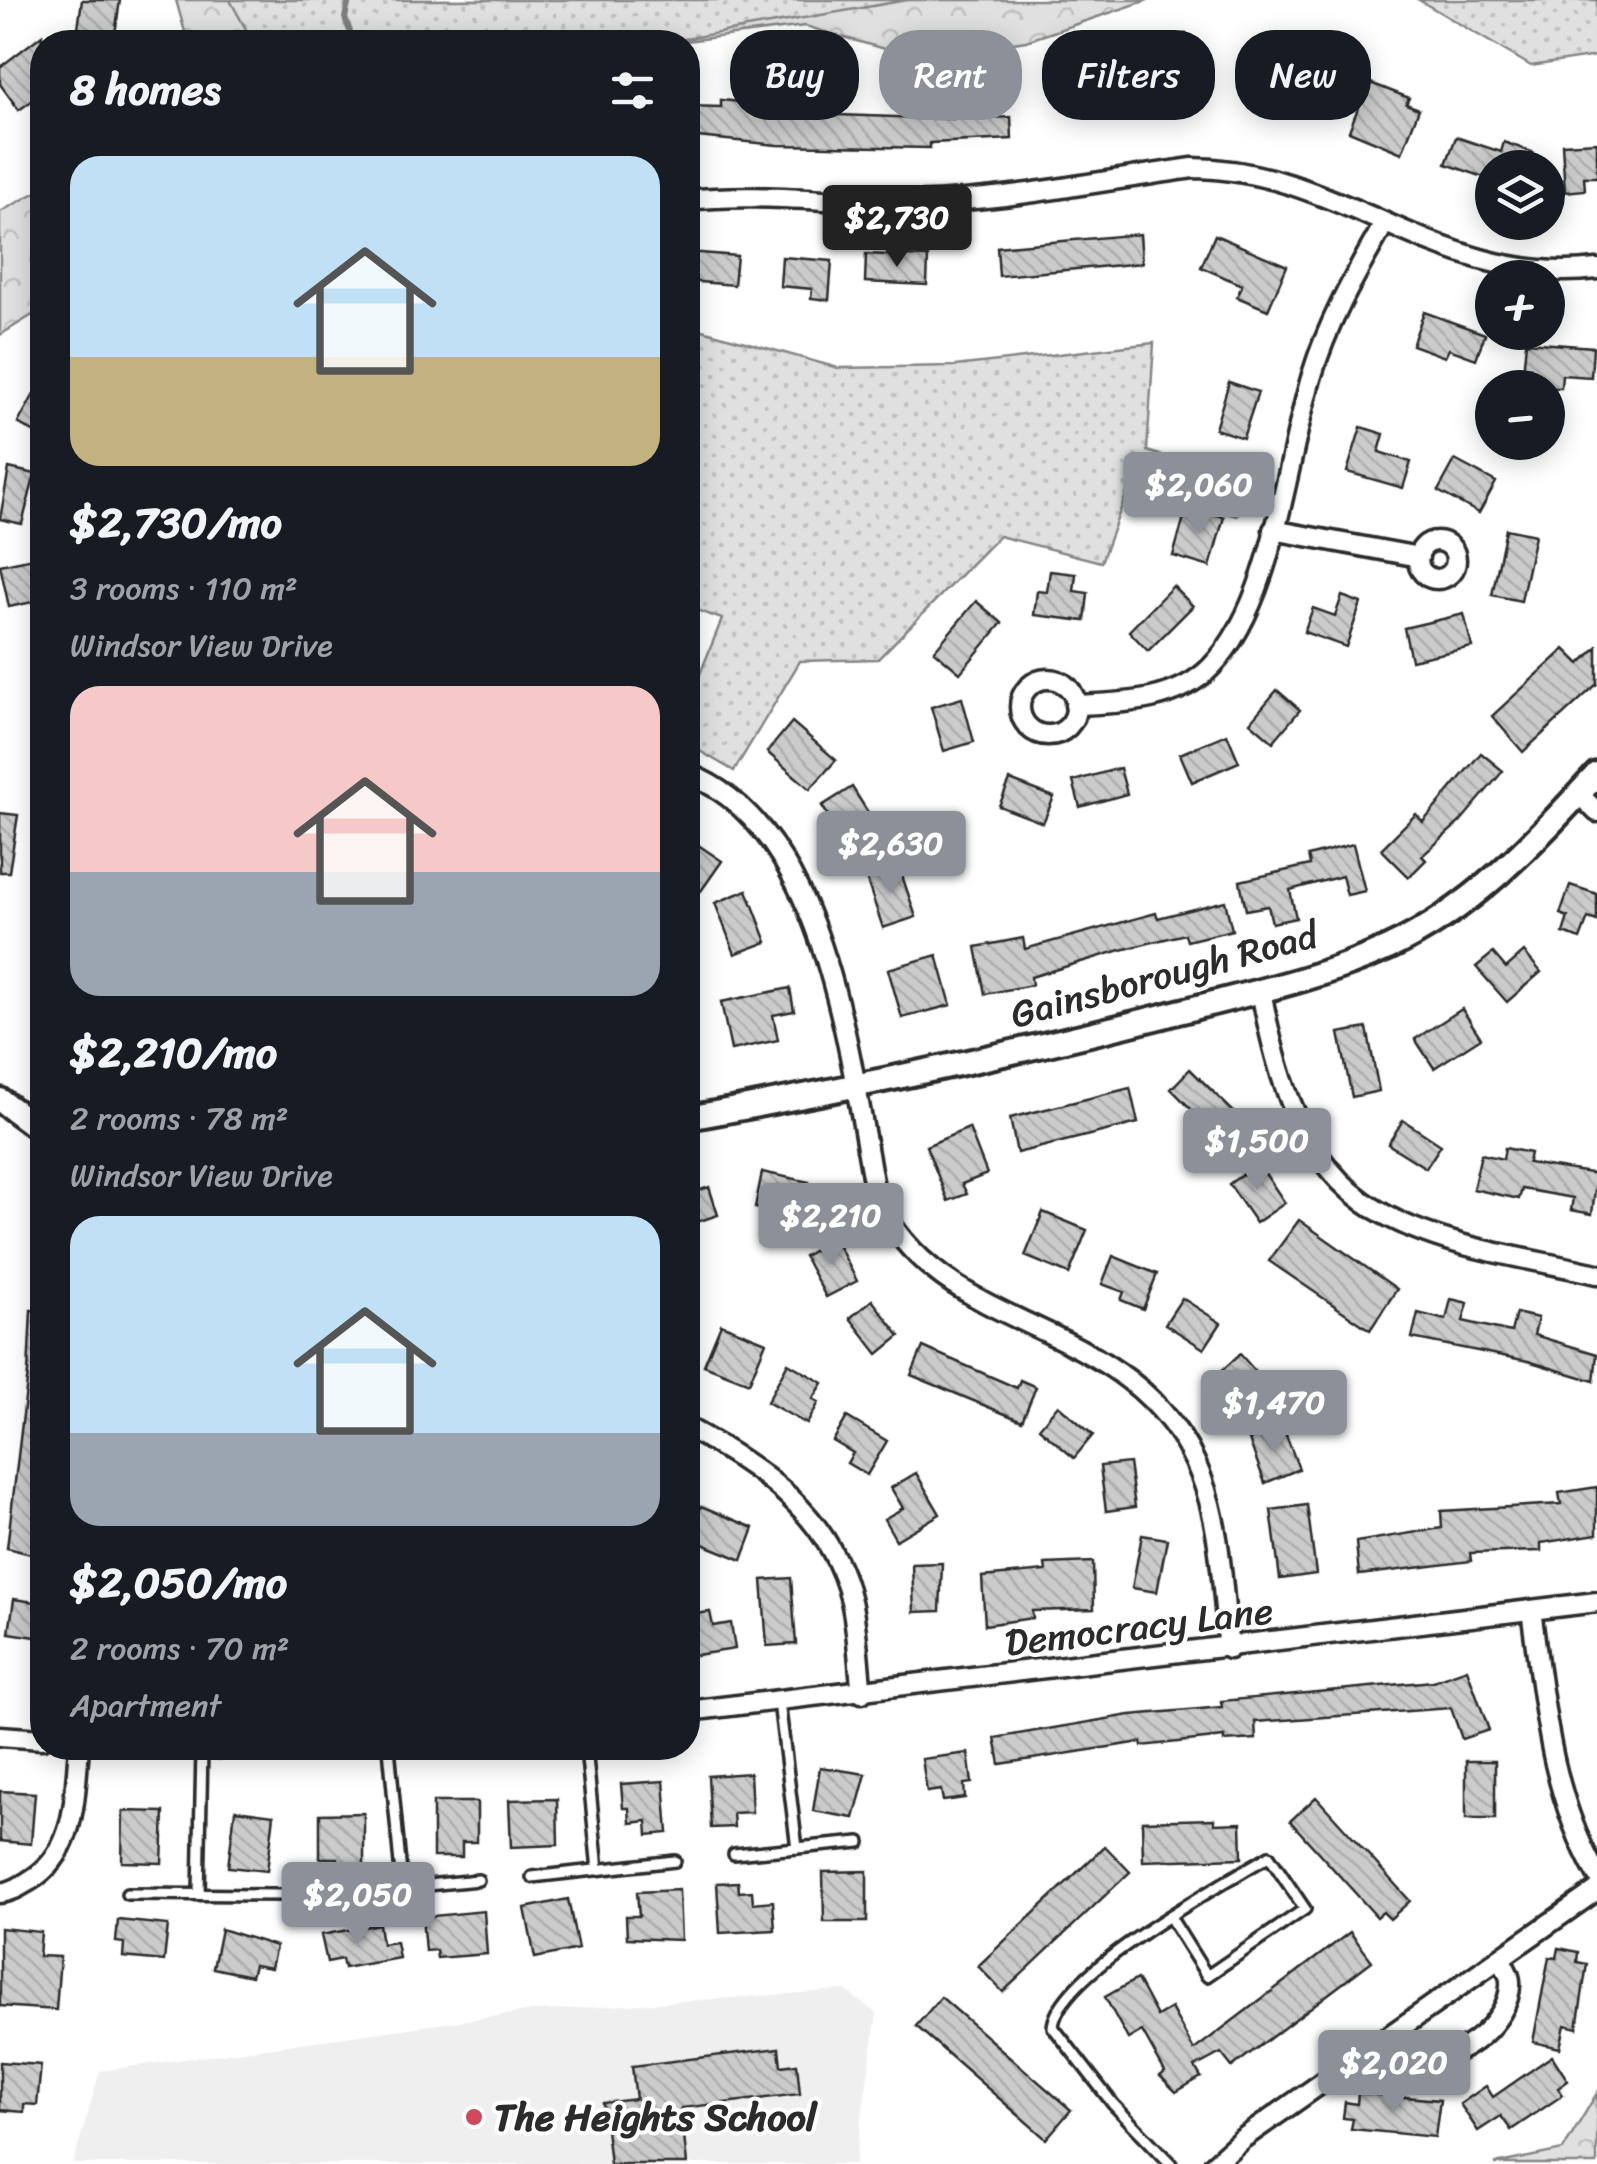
<!DOCTYPE html>
<html lang="en">
<head>
<meta charset="utf-8">
<style>
  body { margin:0; font-family:Sriracha,sans-serif; background:#20242c; color:#f1f3f6; height:100vh; display:flex; flex-direction:column; font-size:38px; white-space:nowrap }
  * { box-sizing:border-box; margin:0 }
  p { font-size:32px; color:#9ea1a6 }
  .icon { flex:none; width:55px; height:55px; fill:none; stroke:currentColor; stroke-width:2; stroke-linecap:round; stroke-linejoin:round }
  .map { position:relative; flex:1; overflow:hidden }
  .sheet { position:absolute; left:30px; top:30px; width:670px; height:1730px; display:flex; flex-direction:column; background:#171b24; border-radius:40px; box-shadow:0 5px 25px #0003 }
  .sheet>* { flex:none }
  .guide { position:absolute; left:730px; top:30px; width:715px; height:90px; display:flex; gap:20px }
  .controls { position:absolute; left:1475px; top:150px; display:grid; gap:20px }
  .controls a { display:grid; place-items:center; width:90px; height:90px; border-radius:50%; background:#171b24; box-shadow:0 5px 25px #0003; font-size:50px }
  .price { position:absolute; translate:-50% -85px; padding:0 22px; border-radius:10px; background:#8c9099; color:#fff; font-size:32px; line-height:65px; filter:drop-shadow(0 2px 5px #0008) }
  .price::after { content:''; position:absolute; left:50%; top:60px; width:30px; height:22px; margin-left:-15px; background:inherit; clip-path:polygon(0 0,100% 0,50% 100%) }
  .price.selected { background:#222; color:#fff }
  ul { padding:0; list-style:none }
  li { display:grid; align-content:center; gap:20px; height:530px; padding:0 40px }
  li span { display:grid; place-items:center; height:310px; border-radius:30px; color:#555 }
  li>.icon { margin-inline-start:auto }
  span .icon { width:180px; height:180px; fill:#fffc; stroke-width:1 }
  li b { font-size:42px }
  h2 { display:flex; justify-content:space-between; align-items:center; height:120px; padding:0 40px; font-size:42px }
  .pill { padding:0 35px; border-radius:40px; background:#171b24; box-shadow:0 5px 25px #0003; font-size:35px; line-height:90px }
  .pill.selected { background:#8c9099; color:#fff }
  .map>svg:first-child { display:block }
</style>
</head>
<body>
<div class="map">
<svg width="1597" height="2164" viewBox="0 0 1597 2164">
  <defs>
    <pattern id="forest-crowns" width="20" height="18" patternUnits="userSpaceOnUse" patternTransform="scale(2.5)"><rect width="20" height="18" fill="#e0e0e0"/><path d="M2 6a3 3 0 1 1 6 0M12 15a3 3 0 1 1 6 0" fill="none" stroke="#c0c0c0"/></pattern>
    <pattern id="park-dots" width="8" height="8" patternUnits="userSpaceOnUse" patternTransform="scale(2.5)"><rect width="8" height="8" fill="#e0e0e0"/><path d="M2 2h.1M6 6h.1" fill="none" stroke="#c0c0c0" stroke-width="1.8" stroke-linecap="round"/></pattern>
    <pattern id="building-back-hatch" width="6" height="6" patternUnits="userSpaceOnUse" patternTransform="scale(2.5)"><rect width="6" height="6" fill="#cbcbcb"/><path d="M-1 5l2 2M0 0l6 6M5-1l2 2" fill="none" stroke="#aeaeae"/></pattern>
  </defs>
  <rect width="100%" height="100%" fill="#fff"/>
  <filter id="ink" filterUnits="userSpaceOnUse"><feTurbulence type="fractalNoise" baseFrequency=".01" numOctaves="2"/><feDisplacementMap in="SourceGraphic" scale="20" xChannelSelector="R" yChannelSelector="G"/><feConvolveMatrix kernelMatrix="1 2 1 2 8 2 1 2 1" color-interpolation-filters="sRGB"/></filter>
  <g filter="url(#ink)">
    <!-- built -->
    <polygon fill="#efefef" points="845,1990 877,2014 855,2164 73,2164 100,2071 525,2012"/>
    <!-- forest -->
    <g fill="url(#forest-crowns)" stroke="#868686" stroke-width="2.5">
      <polygon points="176,0 1148,0 1026,41 915,58 805,26 678,42 180,42 185,32"/>
      <polygon points="42,189 42,309 0,335 0,212"/>
      <polygon points="1597,2093 1597,2164 1495,2164 1563,2150"/>
    </g>
    <!-- park -->
    <g fill="url(#park-dots)" stroke="#868686" stroke-width="2.5">
      <polygon points="230,0 907,0 667,42 253,42"/>
      <polygon points="1419,0 1597,0 1597,56 1531,66"/>
      <polygon points="688,326 838,368 955,366 1154,343 1147,451 1246,481 1237,516 1129,487 1101,562 999,536 878,659 800,661 734,771 688,744 688,704 722,619 688,607"/>
    </g>
    <g fill="none" stroke-linecap="round" stroke-linejoin="round">
      <!-- stream -->
      <polyline stroke="#7e7e7e" stroke-width="6" points="349,0 345,18 354,42"/>
    </g>
    <!-- building -->
    <g fill="url(#building-back-hatch)" stroke="#2b2b2b" stroke-width="2.5">
      <polygon points="82,0 120,0 115,34 78,28"/>
      <polygon points="1186,34 1190,64 1143,69 1147,100 1114,104 1107,44"/>
      <polygon points="42,35 42,112 33,100 19,110 0,84 0,67"/>
      <polygon points="1268,37 1305,50 1309,39 1336,49 1330,67 1309,60 1304,76 1290,71 1284,88 1254,78"/>
      <polygon points="1368,82 1409,98 1406,104 1419,109 1402,153 1349,131"/>
      <polygon points="976,91 976,104 988,103 989,118 1011,117 1012,139 930,143 930,148 777,145 688,136 688,106 721,107 721,100 780,106 780,113 953,119 951,92"/>
      <polygon points="1456,137 1501,152 1504,142 1532,152 1529,162 1537,168 1492,168 1492,180 1446,164"/>
      <polygon points="1597,142 1597,177 1584,177 1585,190 1565,192 1562,144"/>
      <polygon points="1140,234 1142,263 999,276 997,247"/>
      <polygon points="1215,235 1287,266 1268,310 1237,297 1242,285 1201,267"/>
      <polygon points="688,252 737,256 734,285 688,281"/>
      <polygon points="866,254 928,257 927,285 865,282"/>
      <polygon points="782,257 832,261 829,300 811,298 812,289 780,286"/>
      <polygon points="1424,312 1485,334 1476,359 1449,349 1445,357 1412,345"/>
      <polygon points="1526,342 1593,347 1591,377 1562,375 1561,388 1536,388 1537,374 1523,374"/>
      <polygon points="42,380 42,437 18,423"/>
      <polygon points="1229,382 1258,392 1243,438 1215,429"/>
      <polygon points="1361,427 1384,434 1379,452 1411,462 1403,488 1347,472"/>
      <polygon points="1455,460 1496,482 1479,513 1438,491"/>
      <polygon points="9,468 35,474 22,524 0,519"/>
      <polygon points="1187,507 1224,517 1210,567 1173,556"/>
      <polygon points="1506,529 1535,535 1521,601 1492,595"/>
      <polygon points="42,556 42,600 9,607 0,565"/>
      <polygon points="1050,571 1076,574 1074,591 1088,593 1085,621 1034,615 1037,591 1047,592"/>
      <polygon points="1173,586 1193,606 1148,651 1129,631"/>
      <polygon points="1342,596 1361,603 1346,647 1304,632 1313,608 1335,616"/>
      <polygon points="976,601 1002,623 960,673 934,651"/>
      <polygon points="1464,614 1472,647 1411,660 1404,628"/>
      <polygon points="1597,647 1597,684 1523,752 1492,716 1565,649 1580,664"/>
      <polygon points="1277,690 1300,710 1273,742 1250,722"/>
      <polygon points="962,698 974,742 944,751 931,707"/>
      <polygon points="792,722 836,760 810,789 767,752"/>
      <polygon points="1227,734 1239,762 1192,782 1180,754"/>
      <polygon points="1481,753 1503,771 1460,822 1422,856 1426,860 1409,877 1381,849 1416,814 1423,822"/>
      <polygon points="1120,768 1127,794 1080,807 1073,781"/>
      <polygon points="1010,780 1054,797 1043,823 999,806"/>
      <polygon points="852,787 881,833 851,852 822,806"/>
      <polygon points="0,813 18,815 9,872 0,872"/>
      <polygon points="688,838 722,861 701,891 688,882"/>
      <polygon points="1353,844 1365,891 1347,895 1342,876 1290,890 1296,918 1272,923 1268,906 1246,910 1240,881 1310,865 1308,856"/>
      <polygon points="898,864 916,917 883,928 865,875"/>
      <polygon points="1570,885 1597,894 1597,921 1588,918 1580,939 1563,933 1568,917 1560,914"/>
      <polygon points="747,890 767,942 735,954 715,903"/>
      <polygon points="1225,901 1232,930 1187,941 1185,934 1121,950 1031,977 1032,985 985,994 976,947 1023,938 1025,949 1156,913 1158,918"/>
      <polygon points="1524,952 1541,972 1507,1002 1476,967 1493,953 1506,968"/>
      <polygon points="937,955 951,1005 902,1018 888,969"/>
      <polygon points="790,988 794,1011 773,1015 778,1040 731,1050 721,1002"/>
      <polygon points="1462,1009 1481,1038 1434,1068 1415,1039"/>
      <polygon points="1367,1028 1379,1091 1352,1097 1339,1033"/>
      <polygon points="1190,1069 1243,1121 1223,1141 1171,1089"/>
      <polygon points="1130,1088 1138,1123 1017,1153 1010,1118"/>
      <polygon points="1403,1120 1441,1145 1426,1168 1388,1144"/>
      <polygon points="969,1128 987,1174 962,1184 967,1194 948,1201 926,1146"/>
      <polygon points="1505,1148 1530,1153 1528,1163 1597,1174 1592,1214 1571,1210 1573,1198 1522,1189 1519,1199 1473,1189 1481,1154 1503,1159"/>
      <polygon points="1258,1163 1285,1203 1256,1223 1229,1184"/>
      <polygon points="762,1172 809,1182 802,1217 755,1208"/>
      <polygon points="709,1187 718,1215 688,1225 688,1194"/>
      <polygon points="1043,1212 1087,1230 1069,1274 1025,1256"/>
      <polygon points="1299,1220 1397,1289 1370,1330 1269,1261"/>
      <polygon points="835,1239 857,1281 826,1297 804,1256"/>
      <polygon points="1113,1256 1157,1274 1143,1309 1121,1300 1124,1292 1102,1284"/>
      <polygon points="1182,1298 1221,1323 1204,1349 1165,1324"/>
      <polygon points="1451,1299 1468,1303 1463,1321 1511,1332 1516,1313 1538,1318 1534,1335 1597,1354 1594,1381 1528,1361 1412,1338 1418,1313 1446,1320"/>
      <polygon points="872,1300 900,1336 878,1354 850,1318"/>
      <polygon points="31,1310 42,1311 42,1557 7,1548 28,1373"/>
      <polygon points="721,1324 766,1342 749,1383 704,1365"/>
      <polygon points="923,1347 1017,1388 1020,1380 1036,1387 1022,1421 911,1375"/>
      <polygon points="1240,1354 1270,1388 1249,1407 1218,1374"/>
      <polygon points="788,1363 823,1383 813,1399 819,1402 807,1424 767,1402"/>
      <polygon points="1058,1405 1093,1435 1074,1458 1039,1428"/>
      <polygon points="847,1417 887,1441 867,1475 847,1463 853,1453 833,1441"/>
      <polygon points="1283,1427 1299,1469 1265,1483 1249,1440"/>
      <polygon points="1129,1463 1135,1507 1106,1511 1100,1466"/>
      <polygon points="916,1473 940,1514 896,1540 884,1519 903,1508 891,1488"/>
      <polygon points="1597,1487 1597,1534 1541,1543 1541,1551 1470,1553 1471,1561 1359,1575 1356,1542 1442,1528 1441,1511 1561,1504 1559,1493"/>
      <polygon points="1307,1505 1316,1574 1280,1579 1271,1510"/>
      <polygon points="701,1506 754,1528 742,1560 688,1538"/>
      <polygon points="1142,1535 1167,1539 1157,1592 1132,1588"/>
      <polygon points="1093,1562 1094,1609 1032,1611 1033,1618 985,1625 982,1577 1046,1571 1045,1564"/>
      <polygon points="942,1563 940,1611 914,1612 912,1564"/>
      <polygon points="791,1578 796,1644 767,1646 762,1580"/>
      <polygon points="14,1599 42,1603 42,1638 9,1633"/>
      <polygon points="710,1612 713,1626 731,1623 735,1649 690,1656 688,1615"/>
      <polygon points="1467,1669 1489,1730 1462,1739 1451,1708 1255,1722 1256,1739 1224,1741 1224,1737 1142,1746 1141,1742 1000,1764 995,1738 1130,1715 1222,1707 1221,1701 1433,1681"/>
      <polygon points="968,1753 972,1783 964,1784 965,1798 943,1801 941,1790 927,1792 922,1759"/>
      <rect x="1466" y="1761" width="29" height="58"/>
      <polygon points="820,1767 866,1774 854,1818 813,1811"/>
      <polygon points="750,1773 752,1812 733,1813 734,1827 711,1828 708,1776"/>
      <polygon points="664,1781 668,1833 648,1835 647,1821 630,1823 629,1808 623,1808 621,1784"/>
      <polygon points="0,1791 35,1793 31,1844 0,1841"/>
      <polygon points="1316,1797 1410,1901 1390,1919 1383,1912 1377,1917 1290,1821"/>
      <polygon points="557,1799 558,1845 511,1847 509,1800"/>
      <polygon points="433,1802 477,1802 477,1842 462,1842 462,1857 433,1857"/>
      <polygon points="235,1810 274,1815 267,1871 228,1867"/>
      <polygon points="123,1811 164,1812 162,1863 122,1862"/>
      <polygon points="364,1813 364,1867 338,1867 338,1858 320,1858 320,1814"/>
      <polygon points="1214,1819 1214,1824 1241,1823 1242,1858 1143,1861 1142,1821"/>
      <polygon points="1105,1846 1130,1872 1003,1992 978,1966"/>
      <polygon points="867,1871 867,1922 824,1922 823,1872"/>
      <polygon points="738,1882 739,1892 752,1891 753,1903 773,1901 775,1930 720,1933 717,1883"/>
      <polygon points="679,1890 681,1940 627,1938 626,1916 639,1916 637,1892"/>
      <polygon points="568,1899 578,1949 535,1958 525,1908"/>
      <polygon points="484,1911 487,1954 437,1958 436,1950 425,1951 422,1917"/>
      <polygon points="118,1920 168,1925 164,1961 123,1957 124,1943 116,1942"/>
      <polygon points="379,1924 382,1944 396,1942 399,1958 344,1968 342,1959 327,1962 321,1935"/>
      <polygon points="0,1928 41,1932 39,1956 60,1957 56,2010 0,2006"/>
      <polygon points="221,1929 276,1946 271,1968 254,1965 251,1976 213,1968"/>
      <polygon points="1350,1932 1372,1961 1232,2067 1221,2053 1195,2067 1201,2077 1176,2092 1160,2076 1165,2072 1142,2031 1128,2039 1105,1997 1137,1979 1157,2016 1171,2008 1194,2050"/>
      <polygon points="1559,1948 1578,1952 1577,1962 1587,1964 1577,2028 1565,2025 1560,2048 1533,2042 1549,1957 1557,1958"/>
      <polygon points="941,1997 1071,2110 1046,2139 916,2026"/>
      <polygon points="779,2048 781,2066 797,2064 800,2094 681,2108 687,2164 610,2164 603,2103 636,2099 632,2066"/>
      <polygon points="1552,2056 1568,2081 1558,2088 1563,2095 1511,2130 1501,2116 1478,2131 1460,2104 1486,2086 1493,2097"/>
      <polygon points="0,2062 41,2065 37,2105 24,2104 24,2112 0,2110"/>
      <polygon points="1358,2093 1440,2100 1435,2137 1351,2129 1353,2119 1343,2118 1345,2102 1357,2104"/>
    </g>
    <g fill="none" stroke-linecap="round" stroke-linejoin="round">
      <defs>
        <g id="service">
          <polyline points="779,1702 797,1848"/>
          <polyline points="389,1748 402,1885"/>
          <polyline points="586,1748 598,1870"/>
          <polyline points="734,1854 860,1842"/>
          <polyline points="532,1877 675,1861"/>
          <polyline points="127,1894 284,1895"/>
          <polyline points="199,1894 202,1749"/>
          <polyline points="316,1896 478,1880"/>
          <path d="M1170 1917 1207 1976 1305 1909 1269 1856C1220 1886 1057 1973 1053 2027L1113 2104 1171 2164"/>
        </g>
        <g id="minor">
          <path d="M688 200C774 191 862 208 949 201 1030 196 1112 179 1193 168 1342 169 1442 288 1597 269"/>
          <polyline points="1273,530 1419,557"/>
          <circle cx="1437" cy="560" r="19"/>
          <circle cx="1048" cy="707" r="28"/>
          <path d="M1075 705C1121 703 1176 703 1211 667 1274 603 1286 460 1312 375 1328 321 1357 272 1384 224"/>
          <path d="M688 774C829 828 850 1067 876 1197 944 1344 1136 1309 1201 1476 1222 1530 1222 1592 1229 1649"/>
          <polyline points="1579,794 1597,812"/>
          <path d="M1261 990C1275 1070 1300 1164 1375 1209 1439 1248 1525 1257 1597 1274"/>
          <path d="M688 1428C761 1467 831 1515 851 1601 858 1631 858 1663 862 1693"/>
          <path d="M1531 1610C1544 1702 1550 1793 1597 1875"/>
          <polyline points="688,1711 1597,1602"/>
          <polyline points="0,1736 42,1739"/>
          <polyline points="177,1748 249,1748"/>
          <path d="M0 1893C11 1892 19 1887 29 1881 77 1853 74 1797 79 1748"/>
          <path d="M1391 2035C1396 2040 1402 2049 1408 2053 1447 2075 1513 2023 1510 1981 1510 1974 1503 1965 1501 1959"/>
          <polyline points="1214,2164 1242,2139 1597,1890"/>
        </g>
        <g id="tertiary">
          <polyline points="0,1100 42,1131"/>
          <path d="M688 1118C847 1089 1005 1056 1163 1016 1237 996 1318 980 1388 948 1472 910 1536 840 1597 774"/>
        </g>
      </defs>
      <!-- service casing -->
      <use href="#service" stroke="#2b2b2b" stroke-width="16"/>
      <!-- minor casing -->
      <use href="#minor" stroke="#2b2b2b" stroke-width="25"/>
      <!-- tertiary casing -->
      <use href="#tertiary" stroke="#2b2b2b" stroke-width="30"/>
      <!-- service -->
      <use href="#service" stroke="#fff" stroke-width="9"/>
      <!-- minor -->
      <use href="#minor" stroke="#fff" stroke-width="18"/>
      <!-- tertiary -->
      <use href="#tertiary" stroke="#fff" stroke-width="22"/>
    </g>
  </g>
  <!-- markers -->
  <circle fill="#d1495b" stroke="#fff" stroke-width="4" cx="474" cy="2117" r="10"/>
  <g text-anchor="middle" dominant-baseline="central" stroke-width="8" stroke-linejoin="round" paint-order="stroke">
    <!-- street labels -->
    <g font-size="38" fill="#2b2b2b" stroke="#fff">
      <text transform="translate(1164 975) rotate(-15)">Gainsborough Road</text>
      <text transform="translate(1139 1627) rotate(-7)">Democracy Lane</text>
    </g>
    <!-- poi labels -->
    <g font-size="38" font-weight="bold" fill="#2b2b2b" stroke="#fff" text-anchor="start">
      <text x="494" y="2117">The Heights School</text>
    </g>
  </g>
</svg>
<div class="controls">
<a><svg class="icon" aria-label="layers" viewBox="0 0 24 24"><path d="M12 4l9 5-9 5-9-5zM3 14l9 5 9-5"/></svg></a>
<a>+</a>
<a>−</a>
</div>
<b class="price selected" style="left:897px;top:270px">$2,730</b>
<b class="price" style="left:1199px;top:537px">$2,060</b>
<b class="price" style="left:891px;top:896px">$2,630</b>
<b class="price" style="left:1257px;top:1193px">$1,500</b>
<b class="price" style="left:831px;top:1268px">$2,210</b>
<b class="price" style="left:1274px;top:1455px">$1,470</b>
<b class="price" style="left:358px;top:1947px">$2,050</b>
<b class="price" style="left:1394px;top:2115px">$2,020</b>
<div class="guide">
<a class="pill">Buy</a>
<a class="pill selected">Rent</a>
<a class="pill">Filters</a>
<a class="pill">New</a>
</div>
<section class="sheet">
<h2>8 homes<svg class="icon" aria-label="filters" viewBox="0 0 24 24"><path d="M4 7h16M4 17h16"/><circle cx="9" cy="7" r="2"/><circle cx="15" cy="17" r="2"/></svg></h2>
<ul>
<li><span style="background:linear-gradient(#bfe0f5 65%,#c2b280 0)"><svg class="icon" aria-label="home" viewBox="0 0 24 24"><path d="M3 11l9-7 9 7M6 9v11h12V9"/></svg></span><div><b>$2,730/mo</b><p>3 rooms · 110 m²</p><p>Windsor View Drive</p></div></li>
<li><span style="background:linear-gradient(#f6c9c9 60%,#9aa5b1 0)"><svg class="icon" aria-label="home" viewBox="0 0 24 24"><path d="M3 11l9-7 9 7M6 9v11h12V9"/></svg></span><div><b>$2,210/mo</b><p>2 rooms · 78 m²</p><p>Windsor View Drive</p></div></li>
<li><span style="background:linear-gradient(#bfe0f5 70%,#9aa5b1 0)"><svg class="icon" aria-label="home" viewBox="0 0 24 24"><path d="M3 11l9-7 9 7M6 9v11h12V9"/></svg></span><div><b>$2,050/mo</b><p>2 rooms · 70 m²</p><p>Apartment</p></div></li>
</ul>
</section>
</div>
</body>
</html>
